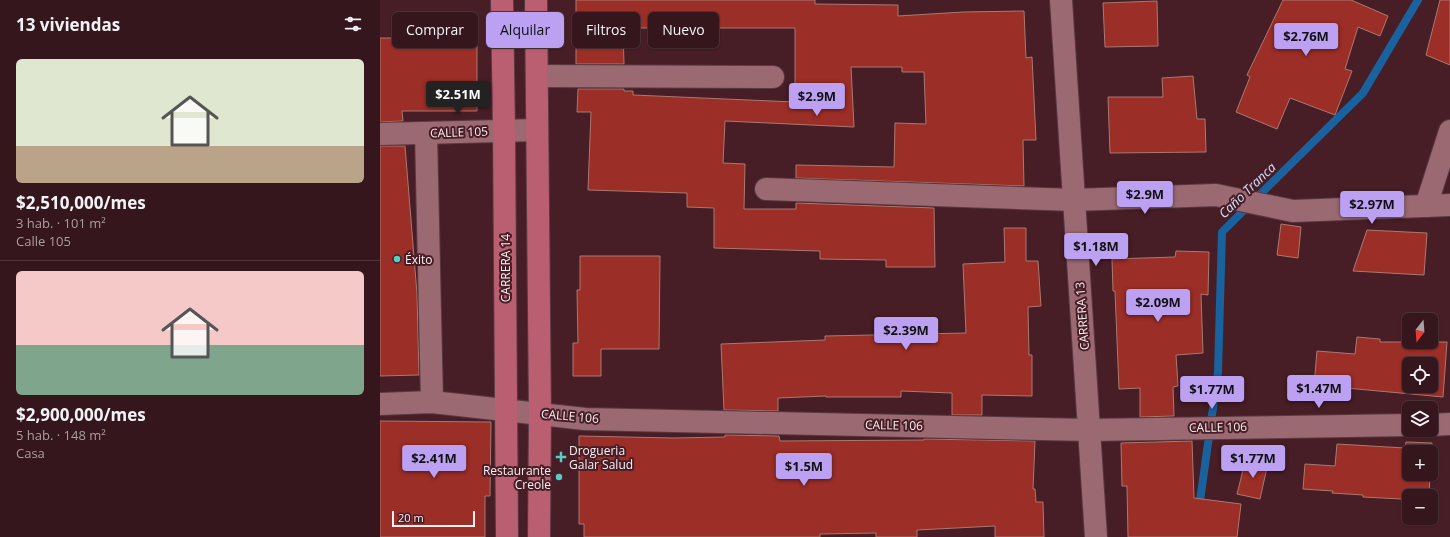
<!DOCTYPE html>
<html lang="es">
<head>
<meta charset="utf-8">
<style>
  body { margin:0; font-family:"Open Sans",sans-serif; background:#3d1f25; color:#f1f3f6; height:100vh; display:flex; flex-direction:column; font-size:15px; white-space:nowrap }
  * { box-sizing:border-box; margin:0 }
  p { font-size:13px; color:#aa9fa3 }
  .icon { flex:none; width:22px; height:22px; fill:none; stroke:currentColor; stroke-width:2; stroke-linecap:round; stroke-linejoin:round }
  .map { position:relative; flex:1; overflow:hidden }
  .sheet { display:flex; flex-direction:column; background:#35161c; width:380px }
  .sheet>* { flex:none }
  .top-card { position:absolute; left:12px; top:12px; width:380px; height:36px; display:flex; gap:8px }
  .needle { width:26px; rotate:197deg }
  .tools { position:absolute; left:1022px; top:313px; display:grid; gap:8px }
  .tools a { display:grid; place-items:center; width:36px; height:36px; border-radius:6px; background:#35161c; box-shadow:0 1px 3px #0004,0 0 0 1px #4f353b; font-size:20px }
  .scale { position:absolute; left:12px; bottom:10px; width:83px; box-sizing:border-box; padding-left:4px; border:2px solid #fbf0f1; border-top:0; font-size:11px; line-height:14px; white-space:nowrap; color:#fbf0f1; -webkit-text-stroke:3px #471d26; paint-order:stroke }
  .price { position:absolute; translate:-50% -34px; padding:0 9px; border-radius:4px; background:#bca0f2; color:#111; font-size:13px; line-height:26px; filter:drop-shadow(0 1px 2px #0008) }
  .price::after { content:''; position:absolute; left:50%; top:24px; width:12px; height:9px; margin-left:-6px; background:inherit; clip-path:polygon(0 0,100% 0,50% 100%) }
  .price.selected { background:#222; color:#fff }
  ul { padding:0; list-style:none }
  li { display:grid; align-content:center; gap:8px; height:212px; padding:0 16px }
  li+li { border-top:1px solid #4f353b }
  li span { display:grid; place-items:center; height:124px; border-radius:6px; color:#555 }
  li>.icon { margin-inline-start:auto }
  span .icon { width:72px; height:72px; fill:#fffc; stroke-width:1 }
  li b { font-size:17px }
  h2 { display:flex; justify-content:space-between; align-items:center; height:48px; padding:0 16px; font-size:17px }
  .chip { padding:0 14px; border-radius:6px; background:#35161c; box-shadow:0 1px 3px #0004,0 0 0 1px #4f353b; font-size:14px; line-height:36px }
  .chip.selected { background:#bca0f2; color:#111 }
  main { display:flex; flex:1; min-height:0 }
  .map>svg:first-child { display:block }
</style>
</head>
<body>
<main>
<section class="sheet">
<h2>13 viviendas<svg class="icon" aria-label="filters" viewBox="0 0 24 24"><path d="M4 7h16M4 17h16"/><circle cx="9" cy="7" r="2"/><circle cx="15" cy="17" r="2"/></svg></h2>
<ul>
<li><span style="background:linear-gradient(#dfe7d0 70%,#b9a48a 0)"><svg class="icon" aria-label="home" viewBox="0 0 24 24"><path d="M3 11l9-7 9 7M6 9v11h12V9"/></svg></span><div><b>$2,510,000/mes</b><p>3 hab. · 101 m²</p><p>Calle 105</p></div></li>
<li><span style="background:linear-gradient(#f6c9c9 60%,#7fa58c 0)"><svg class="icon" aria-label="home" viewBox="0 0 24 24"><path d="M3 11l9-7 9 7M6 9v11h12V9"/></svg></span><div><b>$2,900,000/mes</b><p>5 hab. · 148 m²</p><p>Casa</p></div></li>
</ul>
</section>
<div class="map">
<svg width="1070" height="537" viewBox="0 0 1070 537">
  <rect width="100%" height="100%" fill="#471d26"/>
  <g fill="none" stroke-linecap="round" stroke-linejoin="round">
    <!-- stream -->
    <polyline stroke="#19629d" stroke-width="8" points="819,508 838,372 842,232 983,93 1038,0"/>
  </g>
  <!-- building -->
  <g fill="#9b2e26" stroke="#ab7971" fill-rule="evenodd">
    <polygon points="196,0 435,0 435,4 518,5 518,16 583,12 644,11 646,58 652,57 656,140 643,140 644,186 416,178 416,165 514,167 515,123 546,124 544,72 522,72 522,67 471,67 474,127 345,121 343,163 365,164 364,209 416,209 416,203 554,208 555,267 506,267 506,260 440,259 440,251 334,248 334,208 307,207 307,193 208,190 211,112 197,112 198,89 244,89 244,91 253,91 253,95 415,102 415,28 243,28 244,64 196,64"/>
    <polygon points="903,0 971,0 1008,16 1000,36 978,27 965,69 972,71 955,115 910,98 897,129 856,112 870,77 867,75"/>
    <polygon points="1060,0 1070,0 1070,65 1046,55"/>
    <polygon points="777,1 778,46 725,47 723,3"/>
    <polygon points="20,21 97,21 97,111 22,111 23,121 0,122 0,38 20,38"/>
    <polygon points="813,76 817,119 825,119 826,152 730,153 728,97 783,97 782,78"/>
    <polygon points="0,146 25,146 37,294 39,375 0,376"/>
    <polygon points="901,224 921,227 918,258 897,255"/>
    <polygon points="624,228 646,228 646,261 658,261 661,306 648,307 649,355 652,355 652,396 602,395 602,415 572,415 572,393 521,391 521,397 446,397 446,396 398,398 398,411 344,410 341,344 445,340 445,336 586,333 583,264 625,262"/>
    <polygon points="987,230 1047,233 1044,275 973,271"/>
    <polygon points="796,251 829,252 828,295 821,294 823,353 796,355 798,386 793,387 794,416 760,417 760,388 739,389 735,291 733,291 732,259 795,257"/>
    <polygon points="200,256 280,256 279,349 221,349 221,376 193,376 193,343 198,343 197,290 200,290"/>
    <path d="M977 337 1000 339V342H1067L1063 397 934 385 937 351 975 354ZM1029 364H1051V386H1029Z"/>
    <polygon points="0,421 111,422 110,496 105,496 105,537 0,537"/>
    <polygon points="345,435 399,436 400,441 544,440 544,439 655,441 653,489 655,489 656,502 663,502 664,537 615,537 615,526 537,530 537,537 496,537 496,533 440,534 440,537 204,537 204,524 199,524 199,436 294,438 345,437"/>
    <polygon points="812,441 814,498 861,504 857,537 748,537 747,486 742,486 741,443"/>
    <polygon points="1026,442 1052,443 1051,456 1051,452 1029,452 1029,474 1050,474 1049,496 1029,496 1029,509 1022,509 1022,499 983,497 983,495 952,493 953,491 923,489 925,464 955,466 957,444 1025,448"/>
    <polygon points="866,458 888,463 880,499 857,494"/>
  </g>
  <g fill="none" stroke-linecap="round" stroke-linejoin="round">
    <defs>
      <g id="minor">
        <polyline points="681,0 716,537"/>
        <polyline points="157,76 393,77"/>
        <polyline points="46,133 52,402"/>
        <polyline points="0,134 157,130"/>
        <polyline points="386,189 694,200 836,195 913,211 1070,205"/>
        <polyline points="1046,206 1070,131"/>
        <polyline points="0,404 52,402 205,419 709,430 1029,425"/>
        <polyline points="1051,425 1070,424"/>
      </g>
      <g id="major">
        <polyline points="122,0 124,130 127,537"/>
        <polyline points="156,0 160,414 159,537"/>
      </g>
    </defs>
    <!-- minor casing -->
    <use href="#minor" stroke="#593941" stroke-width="24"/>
    <!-- major casing -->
    <use href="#major" stroke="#593941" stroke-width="24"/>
    <!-- minor -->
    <use href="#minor" stroke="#9b6971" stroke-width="22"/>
    <!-- major -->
    <use href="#major" stroke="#ba5e72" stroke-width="22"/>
  </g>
  <!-- markers -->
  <g fill="#55cec5" stroke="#471d26" stroke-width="1.5">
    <circle cx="17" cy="259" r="4"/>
    <path d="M179 451h4v4h4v4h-4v4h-4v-4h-4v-4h4z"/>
    <circle cx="179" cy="477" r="4"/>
  </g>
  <g text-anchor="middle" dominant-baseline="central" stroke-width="4" stroke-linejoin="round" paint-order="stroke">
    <!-- street labels -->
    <g font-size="12" fill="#fbf0f1" stroke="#471d26">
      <text transform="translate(79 132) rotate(-2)">CALLE 105</text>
      <text transform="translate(125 268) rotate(-90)">CARRERA 14</text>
      <text transform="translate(702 316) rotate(-94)">CARRERA 13</text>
      <text transform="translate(190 416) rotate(5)">CALLE 106</text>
      <text transform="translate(514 425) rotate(1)">CALLE 106</text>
      <text transform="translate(838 427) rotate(-1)">CALLE 106</text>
    </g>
    <!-- poi labels -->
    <g font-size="12" fill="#fbf0f1" stroke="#471d26" text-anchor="start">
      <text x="25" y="259">Éxito</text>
      <text x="189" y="450">Drogueria<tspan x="189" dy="14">Galar Salud</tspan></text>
      <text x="171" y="470" text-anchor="end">Restaurante<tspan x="171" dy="14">Creole</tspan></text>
    </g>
    <!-- water labels -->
    <g font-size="13" font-style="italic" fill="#cce1f5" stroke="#471d26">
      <text transform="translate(867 190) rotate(-44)">Caño Tranca</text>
    </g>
  </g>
</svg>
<div class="tools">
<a><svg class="needle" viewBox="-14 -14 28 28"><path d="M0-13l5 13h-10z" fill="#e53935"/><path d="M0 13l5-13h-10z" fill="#aa9fa3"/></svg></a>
<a><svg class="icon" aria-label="locate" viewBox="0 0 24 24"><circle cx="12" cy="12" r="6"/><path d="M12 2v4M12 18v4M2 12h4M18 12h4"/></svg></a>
<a><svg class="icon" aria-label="layers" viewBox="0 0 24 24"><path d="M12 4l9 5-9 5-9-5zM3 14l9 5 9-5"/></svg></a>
<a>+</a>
<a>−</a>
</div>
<div class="scale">20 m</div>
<b class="price" style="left:926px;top:57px">$2.76M</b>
<b class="price selected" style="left:78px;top:115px">$2.51M</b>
<b class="price" style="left:437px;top:117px">$2.9M</b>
<b class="price" style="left:765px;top:215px">$2.9M</b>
<b class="price" style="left:992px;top:225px">$2.97M</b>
<b class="price" style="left:716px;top:267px">$1.18M</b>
<b class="price" style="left:778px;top:323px">$2.09M</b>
<b class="price" style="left:526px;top:351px">$2.39M</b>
<b class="price" style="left:939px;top:409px">$1.47M</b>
<b class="price" style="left:832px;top:410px">$1.77M</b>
<b class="price" style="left:54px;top:479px">$2.41M</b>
<b class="price" style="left:873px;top:479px">$1.77M</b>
<b class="price" style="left:424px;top:487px">$1.5M</b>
<div class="top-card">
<a class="chip">Comprar</a>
<a class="chip selected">Alquilar</a>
<a class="chip">Filtros</a>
<a class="chip">Nuevo</a>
</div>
</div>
</main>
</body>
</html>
